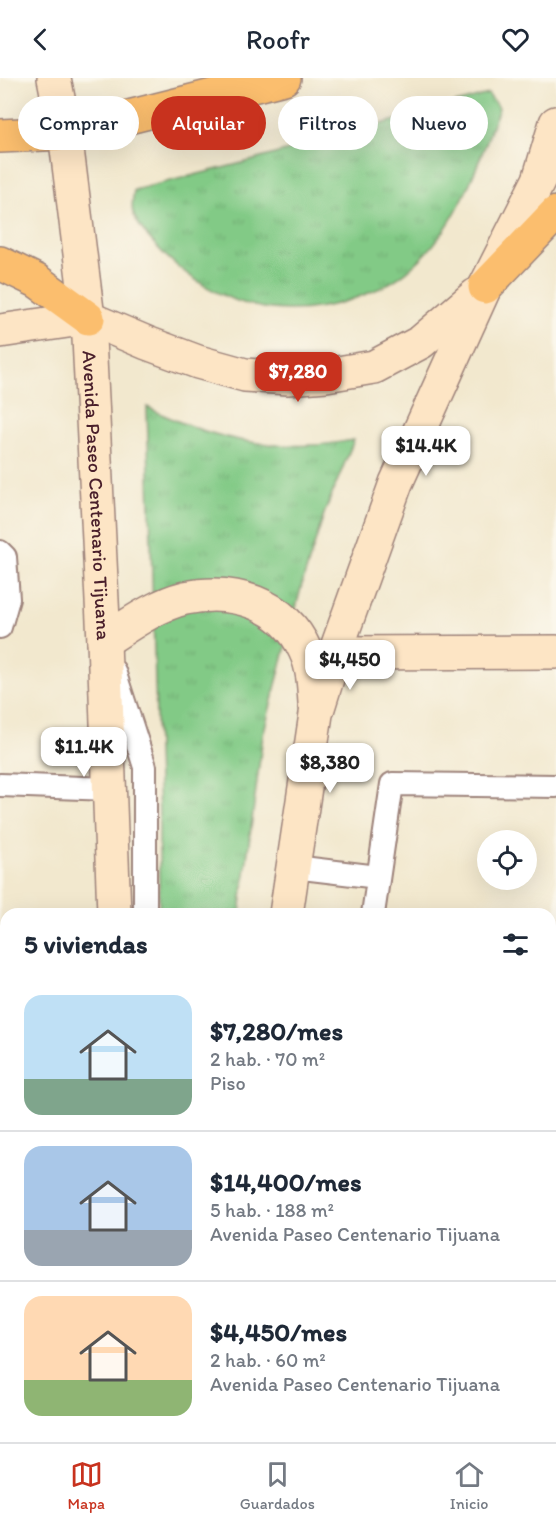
<!DOCTYPE html>
<html lang="es">
<head>
<meta charset="utf-8">
<style>
  body { margin:0; font-family:Itim,sans-serif; background:#f6f6f7; color:#1f2937; height:100vh; display:flex; flex-direction:column; font-size:22px; white-space:nowrap }
  * { box-sizing:border-box; margin:0 }
  p { font-size:20px; color:#747a83 }
  .icon { flex:none; width:33px; height:33px; fill:none; stroke:currentColor; stroke-width:2; stroke-linecap:round; stroke-linejoin:round }
  .map { position:relative; flex:1; overflow:hidden }
  .panel { position:absolute; left:0px; top:830px; width:556px; height:536px; display:flex; flex-direction:column; background:#fff; border-radius:18px 18px 0 0; box-shadow:0 6px 24px #0002 }
  .panel>* { flex:none }
  .banner { position:absolute; left:18px; top:18px; width:520px; height:54px; display:flex; gap:12px }
  .buttons { position:absolute; left:477px; top:752px; display:grid; gap:12px }
  .buttons a { display:grid; place-items:center; width:60px; height:60px; border-radius:50%; background:#fff; box-shadow:0 6px 24px #0002; font-size:30px }
  .price { position:absolute; translate:-50% -51px; padding:0 14px; border-radius:12px; background:#fff; color:#222; font-size:20px; line-height:39px; filter:drop-shadow(0 2px 3px #0008) }
  .price::after { content:''; position:absolute; left:50%; top:36px; width:18px; height:14px; margin-left:-9px; background:inherit; clip-path:polygon(0 0,100% 0,50% 100%) }
  .price.current { background:#c8321e; color:#fff }
  ul { padding:0; list-style:none }
  li { display:flex; align-items:center; gap:18px; height:150px; padding:0 24px }
  li+li { border-top:2px solid #e0e1e3 }
  li span { display:grid; place-items:center; flex:none; width:168px; height:120px; border-radius:18px; color:#555 }
  li>.icon { margin-inline-start:auto }
  span .icon { width:72px; height:72px; fill:#fffc; stroke-width:1 }
  li b { font-size:26px }
  h2 { display:flex; justify-content:space-between; align-items:center; height:72px; padding:0 24px; font-size:26px }
  .chip { padding:0 21px; border-radius:27px; background:#fff; box-shadow:0 6px 24px #0002; font-size:21px; line-height:54px }
  .chip.current { background:#c8321e; color:#fff }
  header { display:flex; justify-content:space-between; align-items:center; height:78px; padding:0 24px; background:#fff; font-size:27px; font-weight:600 }
  .dock { display:flex; justify-content:space-around; align-items:center; height:84px; border-top:2px solid #e0e1e3; background:#fff; font-size:16px; color:#747a83 }
  .dock a { display:grid; justify-items:center; gap:3px }
  .dock .current { color:#c8321e }
  .map>svg:first-child { display:block }
</style>
</head>
<body>
<header><svg class="icon" aria-label="back" viewBox="0 0 24 24"><path d="M15 5l-7 7 7 7"/></svg>Roofr<svg class="icon" aria-label="heart" viewBox="0 0 24 24"><path d="M12 20l-8-8c-3-5 5-10 8-4 3-6 11-1 8 4z"/></svg></header>
<div class="map">
<svg width="556" height="1364" viewBox="0 0 556 1364">
  <defs>
    <pattern id="grass-tufts" width="24" height="20" patternUnits="userSpaceOnUse" patternTransform="scale(1.5)"><rect width="24" height="20" fill="#82ca86"/><path d="M3 7l-1-3M5 7V3M7 7l1-3M15 17l-1-3M17 17v-4M19 17l1-3" fill="none" stroke="#72ad74"/></pattern>
  </defs>
  <rect width="100%" height="100%" fill="#fbf7ec"/>
  <filter id="ink" filterUnits="userSpaceOnUse"><feTurbulence type="fractalNoise" baseFrequency=".0167" numOctaves="2"/><feDisplacementMap in="SourceGraphic" scale="12" xChannelSelector="R" yChannelSelector="G"/><feConvolveMatrix kernelMatrix="1 2 1 2 8 2 1 2 1" color-interpolation-filters="sRGB"/></filter>
  <filter id="wash" filterUnits="userSpaceOnUse"><feTurbulence type="fractalNoise" baseFrequency=".008" numOctaves="4" result="noise"/><feDisplacementMap in="SourceGraphic" scale="24" xChannelSelector="R" yChannelSelector="G"/><feGaussianBlur stdDeviation="1.35" result="paint"/><feColorMatrix in="noise" values="0 0 0 0 0 0 0 0 0 0 0 0 0 0 0 0 0 1.4 0 .05"/><feComposite in="paint" operator="in"/></filter>
  <g filter="url(#wash)">
    <rect width="100%" height="100%" fill="#f2e8ce"/>
    <!-- grass -->
    <g fill="url(#grass-tufts)" stroke="#667458" stroke-width="1.5">
      <path d="M488 16 499 30C478 86 459 148 413 188 395 205 373 214 350 222 280 245 219 228 166 178 156 168 137 148 133 135 131 129 133 119 134 112L250 83Z"/>
      <path d="M147 329C198 355 254 371 312 367 326 367 340 364 354 362L324 436 302 506 263 657 240 835H159V741Z"/>
    </g>
  </g>
  <g filter="url(#ink)">
    <g fill="none" stroke-linecap="round" stroke-linejoin="round">
      <defs>
        <g id="lane">
          <polyline points="0,474 5,479 8,521 0,549"/>
          <polyline points="114,593 145,689 145,836"/>
          <polyline points="0,707 110,711"/>
          <polyline points="287,802 294,789 378,799"/>
          <polyline points="373,836 392,706 556,708"/>
          <polyline points="0,914 6,919"/>
          <polyline points="550,931 556,931"/>
          <polyline points="0,1032 6,1032"/>
          <polyline points="550,1032 556,1032"/>
          <polyline points="0,1101 6,1101"/>
          <polyline points="550,1123 556,1123"/>
          <polyline points="550,1312 556,1312"/>
          <polyline points="148,1359 148,1364"/>
          <polyline points="214,1364 214,1359"/>
        </g>
        <g id="secondary">
          <path id="s1" d="M54 0 65 55 88 240 104 563 114 836"/>
          <polyline points="0,253 88,240 147,265 198,284 245,297 288,300 326,297 374,289 421,264 476,217"/>
          <path d="M104 563C129 547 156 527 185 520 233 510 284 525 305 572 313 588 314 608 315 625"/>
          <polyline points="335,575 556,574"/>
          <polyline points="286,836 316,636 335,575 396,405 485,209 539,102 556,45"/>
          <polyline points="550,1222 556,1222"/>
          <polyline points="246,1359 246,1364"/>
          <polyline points="121,1364 121,1359"/>
        </g>
        <g id="primary">
          <polyline points="0,58 65,55 284,0"/>
          <polyline points="0,185 37,203 88,240"/>
          <polyline points="485,209 556,135"/>
        </g>
      </defs>
      <!-- lane casing -->
      <use href="#lane" stroke="#9e847c" stroke-width="26"/>
      <!-- secondary casing -->
      <use href="#secondary" stroke="#9e847c" stroke-width="36"/>
      <!-- primary casing -->
      <use href="#primary" stroke="#9e847c" stroke-width="36"/>
      <!-- lane -->
      <use href="#lane" stroke="#fff" stroke-width="22"/>
      <!-- secondary -->
      <use href="#secondary" stroke="#fde5c5" stroke-width="33"/>
      <!-- primary -->
      <use href="#primary" stroke="#fbbe6e" stroke-width="33"/>
    </g>
  </g>
  <g text-anchor="middle" dominant-baseline="central" stroke-width="4.5" stroke-linejoin="round" paint-order="stroke">
    <!-- street labels -->
    <g font-size="20" fill="#4a1f2b" stroke="#fbf7ec">
      <text stroke="none"><textPath href="#s1" startOffset="420">Avenida Paseo Centenario Tijuana</textPath></text>
    </g>
  </g>
</svg>
<div class="buttons">
<a><svg class="icon" aria-label="locate" viewBox="0 0 24 24"><circle cx="12" cy="12" r="6"/><path d="M12 2v4M12 18v4M2 12h4M18 12h4"/></svg></a>
</div>
<b class="price current" style="left:298px;top:325px">$7,280</b>
<b class="price" style="left:426px;top:399px">$14.4K</b>
<b class="price" style="left:350px;top:613px">$4,450</b>
<b class="price" style="left:84px;top:700px">$11.4K</b>
<b class="price" style="left:330px;top:716px">$8,380</b>
<div class="banner">
<a class="chip">Comprar</a>
<a class="chip current">Alquilar</a>
<a class="chip">Filtros</a>
<a class="chip">Nuevo</a>
</div>
<section class="panel">
<h2>5 viviendas<svg class="icon" aria-label="filters" viewBox="0 0 24 24"><path d="M4 7h16M4 17h16"/><circle cx="9" cy="7" r="2"/><circle cx="15" cy="17" r="2"/></svg></h2>
<ul>
<li><span style="background:linear-gradient(#bfe0f5 70%,#7fa58c 0)"><svg class="icon" aria-label="home" viewBox="0 0 24 24"><path d="M3 11l9-7 9 7M6 9v11h12V9"/></svg></span><div><b>$7,280/mes</b><p>2 hab. · 70 m²</p><p>Piso</p></div></li>
<li><span style="background:linear-gradient(#a9c7e8 70%,#9aa5b1 0)"><svg class="icon" aria-label="home" viewBox="0 0 24 24"><path d="M3 11l9-7 9 7M6 9v11h12V9"/></svg></span><div><b>$14,400/mes</b><p>5 hab. · 188 m²</p><p>Avenida Paseo Centenario Tijuana</p></div></li>
<li><span style="background:linear-gradient(#ffd9b3 70%,#8fb573 0)"><svg class="icon" aria-label="home" viewBox="0 0 24 24"><path d="M3 11l9-7 9 7M6 9v11h12V9"/></svg></span><div><b>$4,450/mes</b><p>2 hab. · 60 m²</p><p>Avenida Paseo Centenario Tijuana</p></div></li>
</ul>
</section>
</div>
<nav class="dock">
<a class="current"><svg class="icon" aria-label="map" viewBox="0 0 24 24"><path d="M3 6l6-2 6 2 6-2v14l-6 2-6-2-6 2zM9 4v14M15 6v14"/></svg>Mapa</a>
<a><svg class="icon" aria-label="saved" viewBox="0 0 24 24"><path d="M7 4h10v16l-5-4-5 4z"/></svg>Guardados</a>
<a><svg class="icon" aria-label="home" viewBox="0 0 24 24"><path d="M3 11l9-7 9 7M6 9v11h12V9"/></svg>Inicio</a>
</nav>
</body>
</html>
